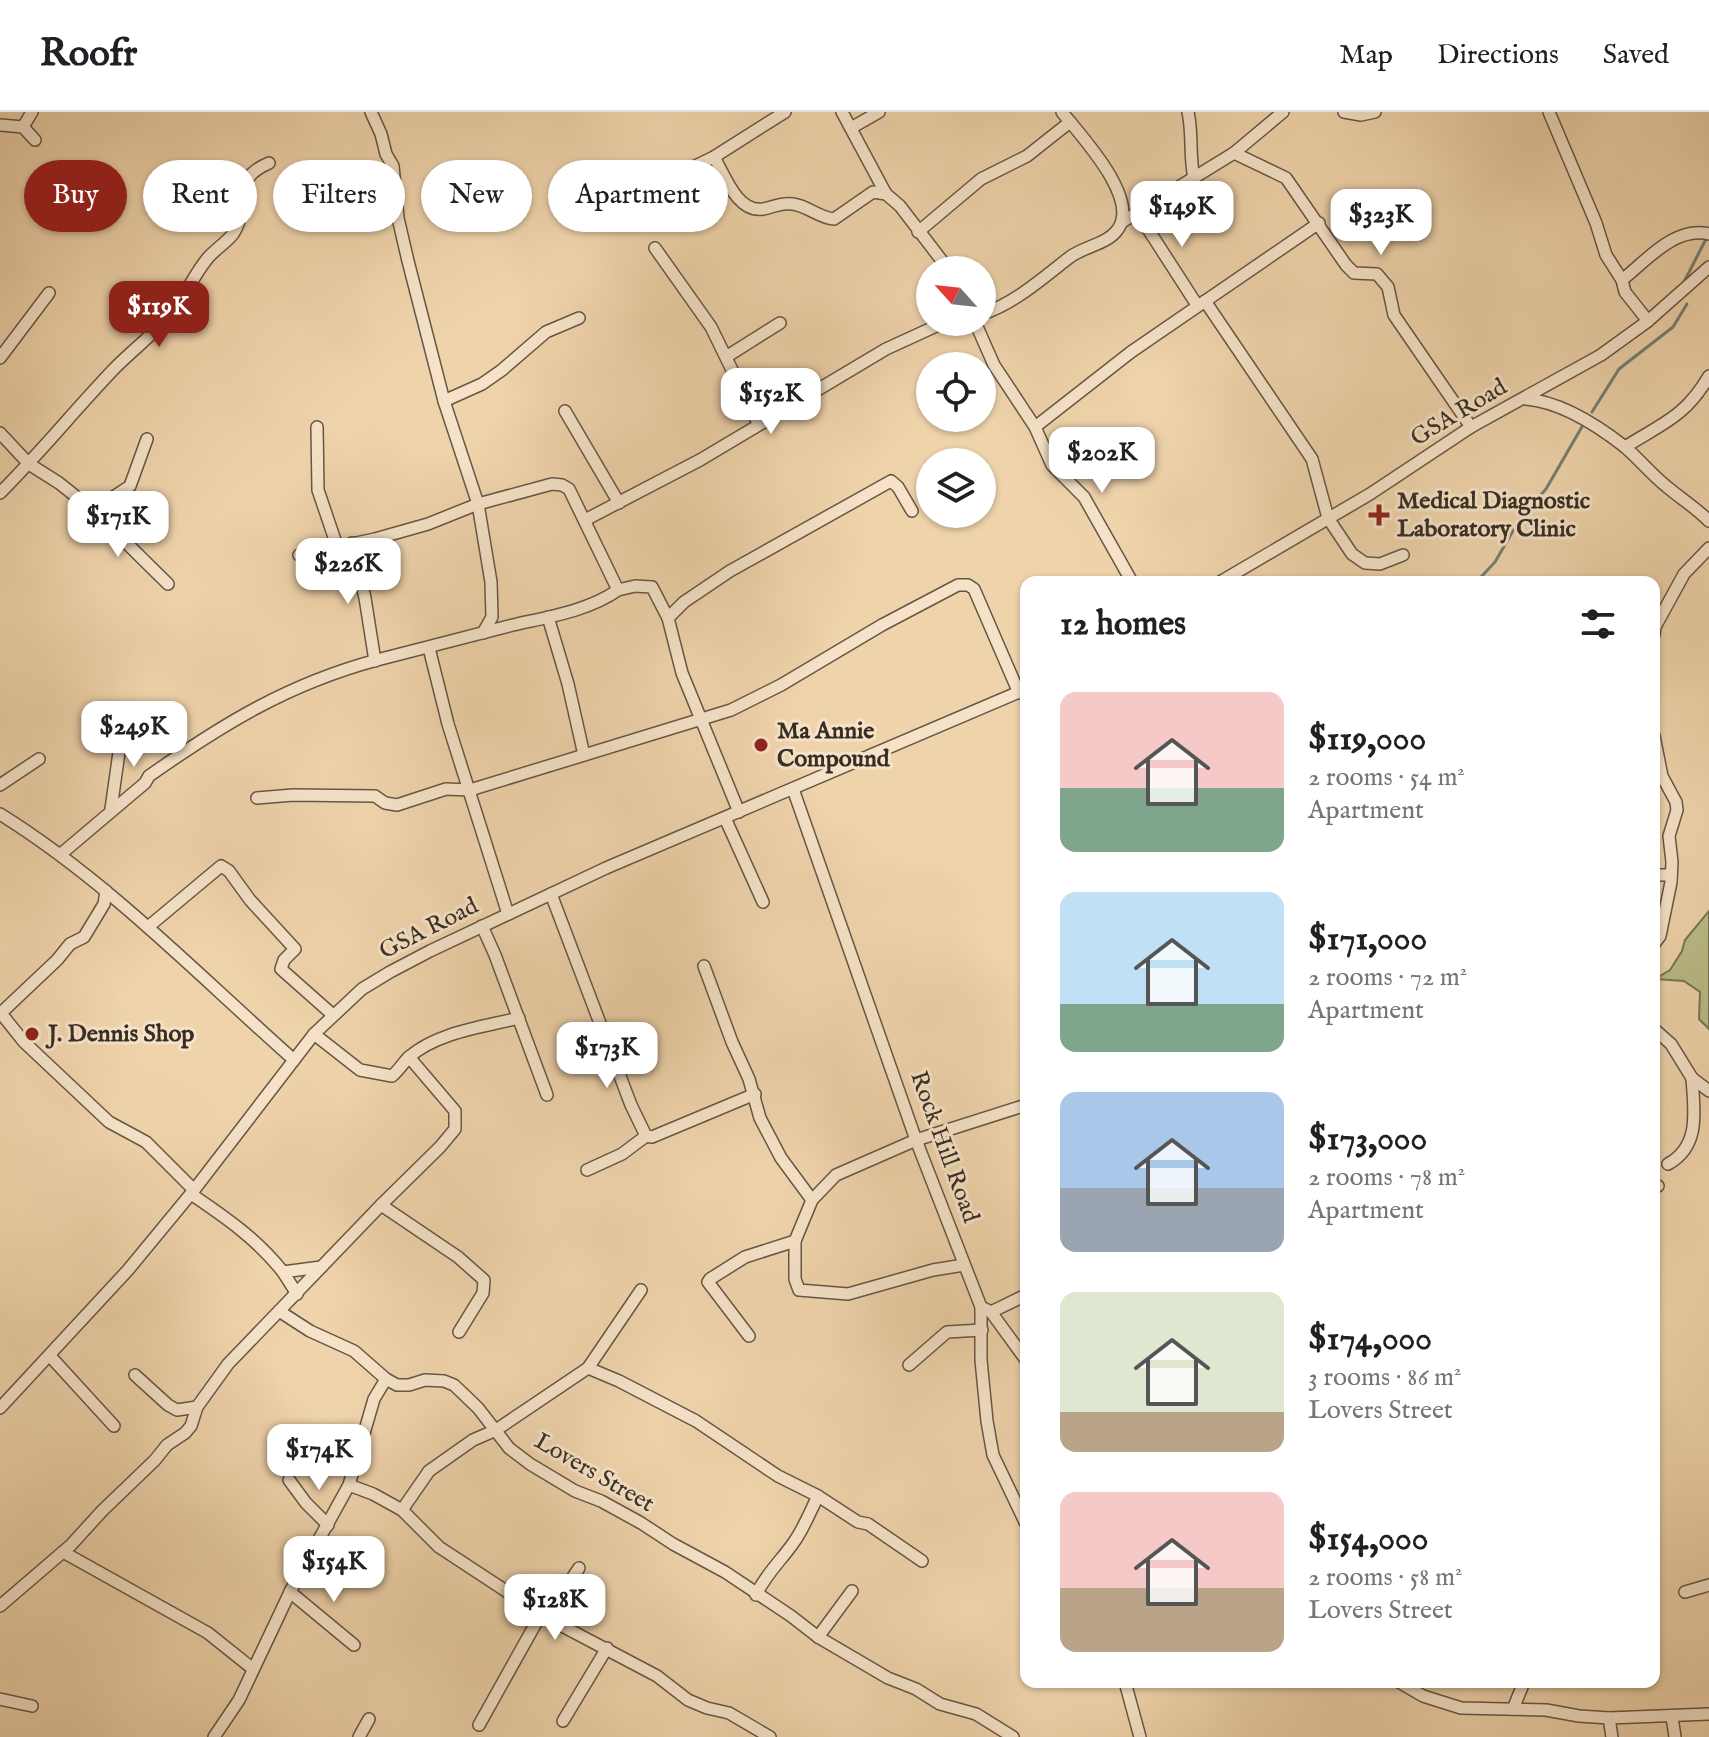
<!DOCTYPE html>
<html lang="en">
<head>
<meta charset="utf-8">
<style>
  body { margin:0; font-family:"IM FELL English",serif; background:#f6f6f6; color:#202124; height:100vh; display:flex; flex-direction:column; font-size:30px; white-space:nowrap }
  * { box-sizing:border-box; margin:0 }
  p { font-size:26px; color:#757577 }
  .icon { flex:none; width:44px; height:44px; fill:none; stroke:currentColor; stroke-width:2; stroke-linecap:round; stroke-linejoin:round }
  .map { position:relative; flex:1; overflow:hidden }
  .details { position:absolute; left:1020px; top:464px; width:640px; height:1112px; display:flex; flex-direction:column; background:#fff; border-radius:16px; box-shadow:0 2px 6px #0004 }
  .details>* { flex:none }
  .banner { position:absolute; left:24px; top:48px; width:760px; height:72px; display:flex; gap:16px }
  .needle { width:52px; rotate:297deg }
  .buttons { position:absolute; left:916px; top:144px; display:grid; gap:16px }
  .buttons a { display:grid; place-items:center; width:80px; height:80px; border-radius:50%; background:#fff; box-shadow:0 2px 6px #0004; font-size:40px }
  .price { position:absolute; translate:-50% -68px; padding:0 18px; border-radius:16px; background:#fff; color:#222; font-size:26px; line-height:52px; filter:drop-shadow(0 2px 4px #0008) }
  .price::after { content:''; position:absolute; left:50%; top:48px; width:24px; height:18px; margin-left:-12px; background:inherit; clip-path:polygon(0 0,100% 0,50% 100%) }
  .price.current { background:#8f2418; color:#fff }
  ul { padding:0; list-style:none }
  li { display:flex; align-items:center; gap:24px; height:200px; padding:0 40px }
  li span { display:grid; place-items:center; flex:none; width:224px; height:160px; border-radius:16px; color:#555 }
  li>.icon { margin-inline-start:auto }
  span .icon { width:96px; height:96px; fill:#fffc; stroke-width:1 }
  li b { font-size:34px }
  h2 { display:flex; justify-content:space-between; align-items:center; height:96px; padding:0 40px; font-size:34px }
  .chip { padding:0 28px; border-radius:36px; background:#fff; box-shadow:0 2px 6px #0004; font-size:28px; line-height:72px }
  .chip.current { background:#8f2418; color:#fff }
  header { display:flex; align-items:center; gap:48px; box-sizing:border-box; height:112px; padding:0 40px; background:#fff; border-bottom:2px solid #e0e0e0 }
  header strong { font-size:38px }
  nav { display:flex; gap:44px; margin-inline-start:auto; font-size:28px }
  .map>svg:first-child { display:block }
</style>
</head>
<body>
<header>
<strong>Roofr</strong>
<nav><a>Map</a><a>Directions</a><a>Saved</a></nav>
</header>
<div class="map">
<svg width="1709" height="1625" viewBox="0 0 1709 1625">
  <rect width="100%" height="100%" fill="#efd3ab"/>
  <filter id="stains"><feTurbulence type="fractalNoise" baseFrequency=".0025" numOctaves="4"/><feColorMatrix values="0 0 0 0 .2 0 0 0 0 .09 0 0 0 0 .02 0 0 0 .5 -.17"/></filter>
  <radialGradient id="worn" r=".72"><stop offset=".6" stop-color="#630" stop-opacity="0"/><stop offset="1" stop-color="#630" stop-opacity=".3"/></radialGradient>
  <!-- green -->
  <polygon fill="#b9bc89" stroke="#787556" stroke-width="2" points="1709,799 1709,917 1699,907 1700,880 1684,869 1655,867 1670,858 1682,839 1685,828"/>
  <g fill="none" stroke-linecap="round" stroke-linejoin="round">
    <!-- stream -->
    <g stroke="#728075" stroke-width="3">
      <polyline points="1685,168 1707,125"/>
      <polyline points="1592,300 1619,257 1673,215 1687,192"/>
      <polyline points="1471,470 1481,465 1495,450 1521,405 1546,377 1583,313"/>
    </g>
    <defs>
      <g id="minor">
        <polyline points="371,0 381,22 386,42 393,54 398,106 408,149 444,289 478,392 491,470 492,505 483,521"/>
        <polyline points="842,0 886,82"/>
        <path d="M1188 0C1193 22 1189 44 1194 66"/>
        <polyline points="1344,0 1361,3 1375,0"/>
        <polyline points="1549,0 1596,111 1606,143 1622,168 1625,180 1648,209"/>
        <polyline points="0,13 23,15 35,28"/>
        <polyline points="23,15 32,0"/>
        <polyline points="851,16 879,0"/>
        <polyline points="1234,41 1286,66 1346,153 1354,161 1377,162 1388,175 1394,203 1471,315"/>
        <path d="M714 45C724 62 737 101 763 97 774 95 781 90 793 92 808 94 819 106 834 107L873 80 886 82 900 94 949 158"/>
        <polyline points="668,67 714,45 785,0"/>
        <polyline points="1137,100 1197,193"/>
        <polyline points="1122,110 1234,41 1283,0"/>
        <polyline points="918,120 981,67 1027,44 1070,10"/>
        <polyline points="655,136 711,215 758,311"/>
        <path d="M1622 168C1647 148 1675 114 1709 122"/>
        <polyline points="1205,189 1312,347 1328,406 1352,442 1365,451 1380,452 1403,443"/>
        <path d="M982 202C1014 192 1044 165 1070 145 1085 134 1108 132 1118 117 1140 86 1081 24 1062 0"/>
        <polyline points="975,210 994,253 1035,315 1131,240 1319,111"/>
        <polyline points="726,245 780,211"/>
        <polyline points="0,246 49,181"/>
        <path d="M1526 287C1562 290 1597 313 1625 335 1639 347 1651 362 1666 374 1680 386 1695 395 1709 409"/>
        <polyline points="444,289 482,272 502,258 546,220 579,206"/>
        <polyline points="565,299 619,391"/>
        <polyline points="317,315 318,378 337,434"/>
        <polyline points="1035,315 1052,353 1084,385 1132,470"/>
        <polyline points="0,321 29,352 59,371 93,398 130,374 147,327"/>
        <path d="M1625 335C1663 311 1685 305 1709 264"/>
        <path d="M0 381C39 342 74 299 112 259 132 238 156 221 173 199 186 182 194 163 207 147 214 138 226 131 233 122 252 94 227 69 269 51"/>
        <polyline points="93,398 168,472"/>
        <polyline points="585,408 700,348 886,237 945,210"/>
        <polyline points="352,431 365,486 375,549"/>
        <polyline points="1220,470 1370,382 1471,315 1601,243 1648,209 1709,155"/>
        <polyline points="618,478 635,474 652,475 668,506"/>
        <polyline points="548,505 568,572 584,643"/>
        <polyline points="1654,523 1655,515 1684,462 1709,436"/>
        <polyline points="429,536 448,612 508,802"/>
        <polyline points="1654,624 1662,664 1676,690 1677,698 1669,724 1672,750 1671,770 1660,824 1654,832"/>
        <polyline points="0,673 39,647"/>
        <polyline points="793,677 916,1028 981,1195 981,1248 987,1309 993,1343 1026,1412"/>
        <polyline points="257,686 293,683 375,684 385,691 397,693 446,677 470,678 731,598 781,573 882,513 958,473 968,473 974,477 1019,581"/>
        <polyline points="111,697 123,612"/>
        <polyline points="739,700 682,561 668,506 684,490 730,459 891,369 898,375 912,399"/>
        <path d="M0 702C109 770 198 863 294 948"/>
        <polyline points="725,706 763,790"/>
        <path d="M61 742 145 671 149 664C223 612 288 572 377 548 422 536 468 525 513 513 548 505 588 499 618 478L569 377 562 373 552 372 478 392 428 412 375 427 299 443"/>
        <polyline points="1654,763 1671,763"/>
        <polyline points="551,782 631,993 646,1024 652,1025 755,982"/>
        <polyline points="482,814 495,843 547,983"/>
        <polyline points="148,815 221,754 229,759 250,788 295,837 284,848 281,857 333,903"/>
        <polyline points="704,854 732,930 749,967 760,1006 781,1046 812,1088"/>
        <polyline points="0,900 24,930 109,1010 146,1030 194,1078"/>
        <polyline points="1,901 57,848 70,832 84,825 104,792 106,779"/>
        <polyline points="1654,917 1671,932 1692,966 1709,979"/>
        <path d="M314 922 360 958 392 964C399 958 403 951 409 945 438 920 483 915 519 906"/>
        <path d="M1668 1052C1701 1034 1694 998 1692 966"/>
        <polyline points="587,1058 622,1042 646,1024"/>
        <polyline points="1654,1075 1658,1074"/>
        <path d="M191 1082C225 1105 257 1127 283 1160L321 1155"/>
        <polyline points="381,1093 440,1035 455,1017 455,999 409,945"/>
        <polyline points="795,1129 795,1167 799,1178 848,1182 933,1158 964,1153"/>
        <polyline points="283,1160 297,1182"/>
        <polyline points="981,1195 991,1200 1026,1248"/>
        <polyline points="279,1199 310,1219 354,1239 386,1267 397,1273 409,1273 425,1268 444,1269 454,1273 478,1296 509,1336 530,1352 575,1379 601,1389 641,1411 673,1432 725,1460 791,1504 818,1525 888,1566 916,1577 940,1592 976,1602 1013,1625"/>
        <polyline points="991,1200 1026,1183"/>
        <polyline points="749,1224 708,1170 710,1167 745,1145 795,1129 812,1088 836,1063 916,1028 1026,993"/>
        <polyline points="50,1244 114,1314"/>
        <polyline points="909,1253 947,1220 982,1218"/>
        <polyline points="588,1256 619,1269 696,1309 778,1364 818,1384 858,1410 868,1412 922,1449"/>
        <polyline points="135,1263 168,1293 177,1298 197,1295"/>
        <polyline points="0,1296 128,1158 194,1078 314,922 362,877 390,860 430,839 606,756 1026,577"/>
        <polyline points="289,1368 306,1391 328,1413"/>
        <polyline points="349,1373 373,1382 402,1398 439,1435 547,1506 657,1564 688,1588 707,1596 729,1601 770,1625"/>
        <polyline points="402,1398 429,1359 473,1328 496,1318 588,1256 641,1178"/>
        <polyline points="63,1440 208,1521 253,1557"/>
        <polyline points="290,1480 354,1533"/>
        <polyline points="1685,1480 1709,1473"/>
        <path d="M756 1483C767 1460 781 1449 794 1430 804 1416 810 1400 818 1384"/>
        <polyline points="0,1494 71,1433 102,1399 155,1348 167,1333 185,1321 191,1314 197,1295 228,1252 381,1093 458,1145 484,1168 483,1181 459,1220"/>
        <polyline points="546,1505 579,1456"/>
        <polyline points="818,1525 852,1479"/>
        <polyline points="1125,1570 1140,1625"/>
        <polyline points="1399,1570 1423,1584 1461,1596 1546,1598 1579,1604 1609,1606 1709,1602"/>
        <polyline points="0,1587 32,1594"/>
        <polyline points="1513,1597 1524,1570"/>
        <polyline points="1672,1605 1675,1625"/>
        <polyline points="1609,1606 1612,1625"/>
        <polyline points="563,1609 607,1536"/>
        <polyline points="479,1613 541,1502"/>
        <polyline points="214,1625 239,1588 290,1480 349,1373 374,1287 386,1267"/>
        <polyline points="359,1625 369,1607"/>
      </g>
    </defs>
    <!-- minor casing -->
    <use href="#minor" stroke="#655745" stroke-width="14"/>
    <!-- minor -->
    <use href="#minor" stroke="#f5e2c8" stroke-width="11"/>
  </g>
  <!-- markers -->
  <g fill="#8f2418" stroke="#f5e2c8" stroke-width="3">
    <path d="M1375 391h8v8h8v8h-8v8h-8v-8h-8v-8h8z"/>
    <circle cx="761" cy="633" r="8"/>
    <circle cx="32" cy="922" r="8"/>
  </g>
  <g text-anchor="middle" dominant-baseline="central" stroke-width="6" stroke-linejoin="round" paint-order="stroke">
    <!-- street labels -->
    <g font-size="24" fill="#372e23" stroke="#f5e2c8">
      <text transform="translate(1459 301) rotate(-31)">GSA Road</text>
      <text transform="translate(429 817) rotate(-27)">GSA Road</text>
      <text transform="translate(944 1035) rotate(70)">Rock Hill Road</text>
      <text transform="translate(594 1361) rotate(30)">Lovers Street</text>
    </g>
    <!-- poi labels -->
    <g font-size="24" font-weight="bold" fill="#372e23" stroke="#f5e2c8" text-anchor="start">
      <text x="1397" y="389">Medical Diagnostic<tspan x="1397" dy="28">Laboratory Clinic</tspan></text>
      <text x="777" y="619">Ma Annie<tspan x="777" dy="28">Compound</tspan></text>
      <text x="48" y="922">J. Dennis Shop</text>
    </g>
  </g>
  <rect width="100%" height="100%" filter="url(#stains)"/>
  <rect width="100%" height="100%" fill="url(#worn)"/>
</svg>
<div class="buttons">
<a><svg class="needle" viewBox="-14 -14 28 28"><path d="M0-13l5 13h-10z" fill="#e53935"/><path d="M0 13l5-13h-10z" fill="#757577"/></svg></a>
<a><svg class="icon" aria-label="locate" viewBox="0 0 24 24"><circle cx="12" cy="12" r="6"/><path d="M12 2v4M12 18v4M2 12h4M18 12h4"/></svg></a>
<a><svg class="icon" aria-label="layers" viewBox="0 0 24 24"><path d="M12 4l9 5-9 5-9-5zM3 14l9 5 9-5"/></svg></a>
</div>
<b class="price" style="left:1182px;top:137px">$149K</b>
<b class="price" style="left:1381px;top:145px">$323K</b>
<b class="price current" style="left:159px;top:237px">$119K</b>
<b class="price" style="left:771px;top:324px">$152K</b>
<b class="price" style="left:1102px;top:383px">$202K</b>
<b class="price" style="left:118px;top:447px">$171K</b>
<b class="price" style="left:348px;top:494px">$226K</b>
<b class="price" style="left:134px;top:657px">$249K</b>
<b class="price" style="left:607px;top:978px">$173K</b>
<b class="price" style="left:319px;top:1380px">$174K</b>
<b class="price" style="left:334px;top:1492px">$154K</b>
<b class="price" style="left:555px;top:1530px">$128K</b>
<div class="banner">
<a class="chip current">Buy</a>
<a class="chip">Rent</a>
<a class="chip">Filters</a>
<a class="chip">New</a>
<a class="chip">Apartment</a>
</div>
<section class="details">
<h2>12 homes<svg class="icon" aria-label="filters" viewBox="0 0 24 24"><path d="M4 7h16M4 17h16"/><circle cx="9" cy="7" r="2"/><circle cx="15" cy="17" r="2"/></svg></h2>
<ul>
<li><span style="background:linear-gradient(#f6c9c9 60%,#7fa58c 0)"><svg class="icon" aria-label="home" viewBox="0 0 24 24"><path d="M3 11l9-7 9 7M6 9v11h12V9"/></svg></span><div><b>$119,000</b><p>2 rooms · 54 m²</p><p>Apartment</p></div></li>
<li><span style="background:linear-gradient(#bfe0f5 70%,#7fa58c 0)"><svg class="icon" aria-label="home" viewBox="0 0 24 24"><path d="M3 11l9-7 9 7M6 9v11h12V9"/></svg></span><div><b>$171,000</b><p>2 rooms · 72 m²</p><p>Apartment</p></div></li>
<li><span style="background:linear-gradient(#a9c7e8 60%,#9aa5b1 0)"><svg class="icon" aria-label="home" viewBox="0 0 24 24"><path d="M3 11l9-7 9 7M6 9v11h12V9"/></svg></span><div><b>$173,000</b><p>2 rooms · 78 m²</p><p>Apartment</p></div></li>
<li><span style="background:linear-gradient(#dfe7d0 75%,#b9a48a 0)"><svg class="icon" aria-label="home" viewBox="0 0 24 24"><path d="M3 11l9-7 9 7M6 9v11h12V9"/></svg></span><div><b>$174,000</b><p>3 rooms · 86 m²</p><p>Lovers Street</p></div></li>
<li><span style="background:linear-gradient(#f6c9c9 60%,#b9a48a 0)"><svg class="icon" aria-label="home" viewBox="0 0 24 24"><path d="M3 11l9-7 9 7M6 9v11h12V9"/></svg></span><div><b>$154,000</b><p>2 rooms · 58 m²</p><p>Lovers Street</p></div></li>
</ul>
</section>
</div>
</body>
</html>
